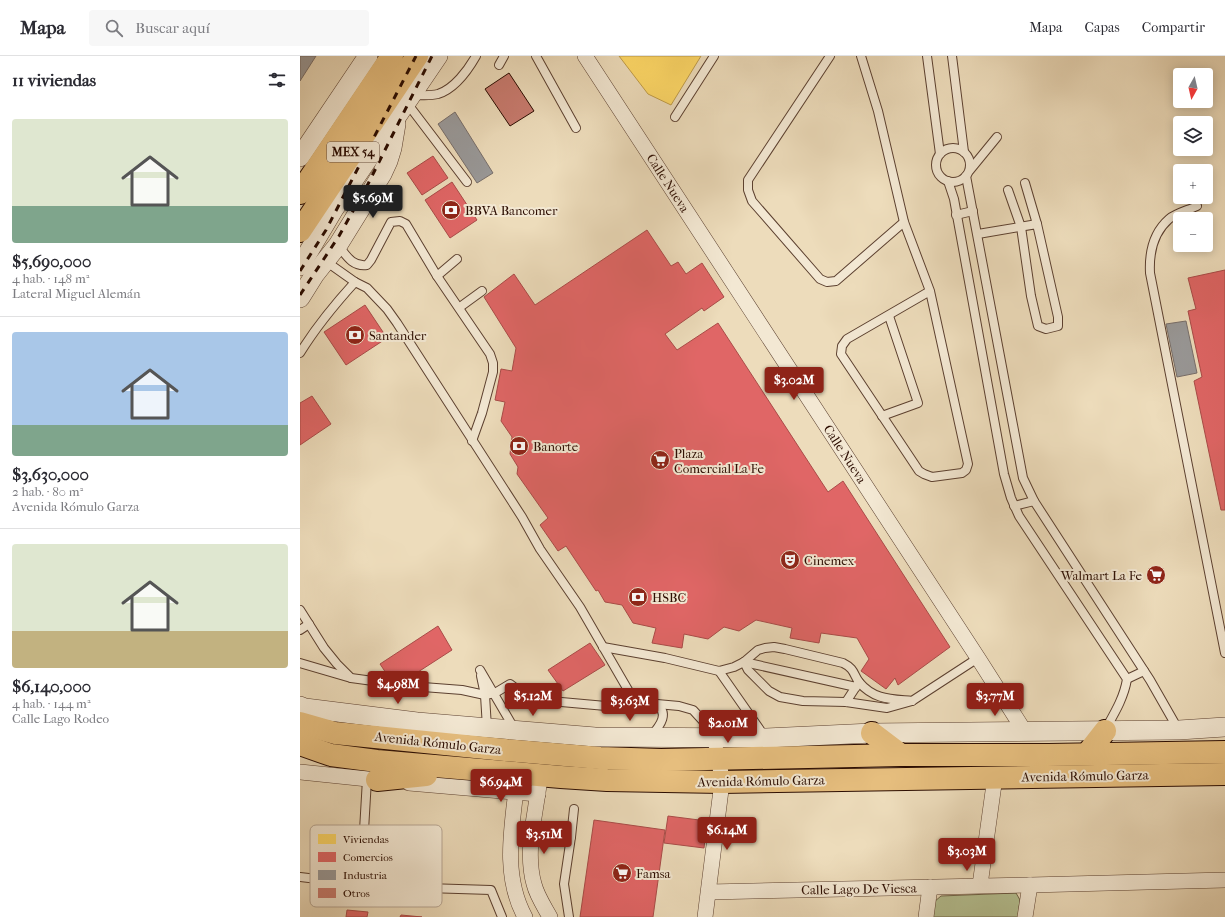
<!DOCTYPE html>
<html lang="es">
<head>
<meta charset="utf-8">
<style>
  body { margin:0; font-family:"IM FELL French Canon",serif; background:#f7f7f7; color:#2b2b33; height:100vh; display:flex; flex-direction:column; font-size:15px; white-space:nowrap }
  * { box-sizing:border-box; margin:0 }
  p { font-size:13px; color:#7c7c81 }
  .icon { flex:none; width:22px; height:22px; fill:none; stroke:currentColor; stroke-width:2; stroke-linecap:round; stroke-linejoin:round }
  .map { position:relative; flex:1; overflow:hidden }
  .side { display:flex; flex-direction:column; background:#fff; width:300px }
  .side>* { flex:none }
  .needle { width:26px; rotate:188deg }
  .tools { position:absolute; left:873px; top:12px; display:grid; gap:8px }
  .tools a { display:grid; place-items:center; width:40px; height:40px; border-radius:4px; background:#fff; box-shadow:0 2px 10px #0003; font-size:20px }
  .price { position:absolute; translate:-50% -34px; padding:0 9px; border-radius:4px; background:#8f2418; color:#fff; font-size:13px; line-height:26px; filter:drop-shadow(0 1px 2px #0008) }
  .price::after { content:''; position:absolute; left:50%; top:24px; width:12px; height:9px; margin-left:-6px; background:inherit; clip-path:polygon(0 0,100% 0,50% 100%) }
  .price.active { background:#222; color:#fff }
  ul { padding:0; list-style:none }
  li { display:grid; align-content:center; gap:8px; height:212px; padding:0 12px }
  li+li { border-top:1px solid #e1e1e2 }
  li span { display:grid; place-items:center; height:124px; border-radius:4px; color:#555 }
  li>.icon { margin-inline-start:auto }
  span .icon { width:72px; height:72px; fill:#fffc; stroke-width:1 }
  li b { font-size:17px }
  h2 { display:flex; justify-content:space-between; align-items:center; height:48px; padding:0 12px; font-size:17px }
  header { display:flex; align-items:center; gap:24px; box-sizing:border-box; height:56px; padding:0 20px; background:#fff; border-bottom:1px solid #e1e1e2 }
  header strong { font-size:19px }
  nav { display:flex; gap:22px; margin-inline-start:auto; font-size:14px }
  .search { width:280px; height:36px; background:#f7f7f7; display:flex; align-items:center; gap:10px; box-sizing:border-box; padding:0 14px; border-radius:4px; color:#7c7c81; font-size:15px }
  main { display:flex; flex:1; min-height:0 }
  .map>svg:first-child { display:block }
</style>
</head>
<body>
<header>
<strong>Mapa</strong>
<div class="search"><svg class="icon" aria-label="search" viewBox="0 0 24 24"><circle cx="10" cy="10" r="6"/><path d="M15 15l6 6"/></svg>Buscar aquí</div>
<nav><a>Mapa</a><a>Capas</a><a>Compartir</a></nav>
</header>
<main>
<section class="side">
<h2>11 viviendas<svg class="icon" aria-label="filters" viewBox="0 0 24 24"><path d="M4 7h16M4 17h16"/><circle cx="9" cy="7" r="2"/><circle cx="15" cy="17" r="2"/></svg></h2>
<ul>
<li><span style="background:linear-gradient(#dfe7d0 70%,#7fa58c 0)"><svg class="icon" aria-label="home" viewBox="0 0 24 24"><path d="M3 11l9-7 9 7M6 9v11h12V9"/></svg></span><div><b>$5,690,000</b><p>4 hab. · 148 m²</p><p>Lateral Miguel Alemán</p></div></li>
<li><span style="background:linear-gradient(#a9c7e8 75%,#7fa58c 0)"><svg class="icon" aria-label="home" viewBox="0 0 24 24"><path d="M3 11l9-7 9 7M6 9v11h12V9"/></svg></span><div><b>$3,630,000</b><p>2 hab. · 80 m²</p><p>Avenida Rómulo Garza</p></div></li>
<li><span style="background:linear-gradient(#dfe7d0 70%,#c2b280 0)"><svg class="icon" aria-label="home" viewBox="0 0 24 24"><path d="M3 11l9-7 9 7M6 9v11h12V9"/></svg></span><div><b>$6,140,000</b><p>4 hab. · 144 m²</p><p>Calle Lago Rodeo</p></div></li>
</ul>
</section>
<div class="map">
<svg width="925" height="861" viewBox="0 0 925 861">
  <rect width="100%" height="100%" fill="#eddcbb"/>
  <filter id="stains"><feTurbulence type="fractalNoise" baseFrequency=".005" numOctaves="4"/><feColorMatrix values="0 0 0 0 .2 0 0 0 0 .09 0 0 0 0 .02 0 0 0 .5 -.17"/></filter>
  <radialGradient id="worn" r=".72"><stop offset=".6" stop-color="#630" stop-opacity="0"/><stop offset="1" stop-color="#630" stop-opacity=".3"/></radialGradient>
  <!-- green -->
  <polygon fill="#b5c192" stroke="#70664a" points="716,837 720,844 718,861 632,861 634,846 641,840"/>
  <!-- homes -->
  <polygon fill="#ffd966" stroke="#bf9c48" points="319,0 401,0 371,49 348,38"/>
  <!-- shops -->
  <g fill="#e06666" stroke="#aa4b48">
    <polygon points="133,100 148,122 122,139 107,117"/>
    <polygon points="152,126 177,164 150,182 125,144"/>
    <polygon points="347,174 371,210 378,206 386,218 402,207 424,241 404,255 402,252 365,278 377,294 418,267 528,436 543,425 650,591 598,629 595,622 586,633 561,615 569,603 557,582 521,577 519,587 490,582 492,572 456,564 439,575 424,571 408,583 384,578 382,592 352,587 356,572 333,567 322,549 305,546 298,534 296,535 266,490 258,495 240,469 248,462 217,418 218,411 210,398 212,381 201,365 205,346 195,344 201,313 212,315 216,292 184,241 214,218 235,249"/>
    <polygon points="925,214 925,454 921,454 894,325 902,321 888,255 896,253 888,222"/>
    <polygon points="65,249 87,282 46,309 24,276"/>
    <polygon points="12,340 31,368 0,389 0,347"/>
    <polygon points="138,570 152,594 101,627 95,618 88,620 80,608"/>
    <polygon points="290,587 305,609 263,635 248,614"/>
    <polygon points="368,760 407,765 404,792 364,787"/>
    <polygon points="294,764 365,774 353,861 280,861"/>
    <polygon points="47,854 68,856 67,861 46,861"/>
    <polygon points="101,859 122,861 100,861"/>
  </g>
  <!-- industry -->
  <g fill="#999" stroke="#786f6b">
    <polygon points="0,0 16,0 0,25"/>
    <polygon points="155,56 193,117 177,127 138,68"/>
    <polygon points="886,265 897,317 877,321 866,268"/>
  </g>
  <!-- building -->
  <polygon fill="#c87b6f" stroke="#2b0c01" points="209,17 234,55 210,70 185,33"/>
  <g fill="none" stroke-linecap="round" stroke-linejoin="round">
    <defs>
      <g id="service">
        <polyline points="236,0 276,72"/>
        <polyline points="530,0 448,124 448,134 452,145 520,223 527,226 536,225 604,166"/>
        <polyline points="561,0 578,55 604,166 630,235 668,408 666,414 662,417 632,421 624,418 619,415 541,298 542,290 547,283 630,235"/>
        <polyline points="627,0 640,98"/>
        <polyline points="652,0 664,96"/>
        <polyline points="199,9 204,0"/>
        <path d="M113 39C122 39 130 40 138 38 154 33 168 14 176 0"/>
        <polyline points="107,47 167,126"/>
        <polyline points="375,61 414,0"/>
        <circle cx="653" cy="109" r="17"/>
        <polyline points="670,114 697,81"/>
        <polyline points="666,120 723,422 734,445 850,624 878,673"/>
        <path d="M648 125 654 143 704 418 711 442 719 460 827 623C824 642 814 658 805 674"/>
        <polyline points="725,127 737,168"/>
        <path d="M897 150C889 154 876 157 869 163 853 177 849 197 850 217L925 597"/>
        <polyline points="656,159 673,155"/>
        <polyline points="678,178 737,168 758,261 758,270 746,273 738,270 731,240 721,171 708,134"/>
        <path d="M38 189C46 199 52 211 67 209L71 204 91 166 100 165 106 168 137 220 190 298 193 307V316L182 357 172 385"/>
        <polyline points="24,204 55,226 67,232 87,253 97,267 222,461 240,493 280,551 335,646"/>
        <polyline points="137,220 157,203"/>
        <polyline points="160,251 182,235"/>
        <path d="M0 297C16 271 35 248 55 226"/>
        <polyline points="582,360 618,347 589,260"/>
        <polyline points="714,450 734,445"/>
        <polyline points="0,554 24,592 37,608 51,622 110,630 162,634 185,639 195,637 210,628 223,638 239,644 317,651 335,646 379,650 393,654 404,666 412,681"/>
        <polyline points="0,574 9,568"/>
        <path d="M303 591 365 602 419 615 434 611 444 606 458 594 465 592 474 591 485 593 543 607C555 613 553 618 559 626 574 644 591 643 612 645"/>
        <polyline points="444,606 448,614 469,635 480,641 503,645 546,646 587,652 612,645 678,602"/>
        <polyline points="444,606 556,631"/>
        <polyline points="0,607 51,622"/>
        <polyline points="180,614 215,674"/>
        <polyline points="419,615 465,681"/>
        <polyline points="181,620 185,639 187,672"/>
        <polyline points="827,623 844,615"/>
        <polyline points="546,646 559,626"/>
        <path d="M351 680C360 670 371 656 354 647"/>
        <polyline points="212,775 271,781 264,828 269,861"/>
        <polyline points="271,781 274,753"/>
        <polyline points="0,821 34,825 126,832 191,834 202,861"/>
        <polyline points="61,826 67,723"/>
      </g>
      <g id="minor">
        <polyline points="285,0 678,602 725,676"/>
        <polyline points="0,716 87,725"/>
        <path d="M217 726C212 771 202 819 225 861"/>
        <polyline points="109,727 238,738"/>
        <path d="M239 729C235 761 225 796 234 828 237 840 244 850 250 861"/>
        <polyline points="680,829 695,721"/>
        <polyline points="409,836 730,829 925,824"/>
        <polyline points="405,861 422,726 419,703 416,694"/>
        <polyline points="626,861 630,831"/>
        <polyline points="725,861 730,829"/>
      </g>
      <g id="tertiary">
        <polyline points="0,101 68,0"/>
        <polyline points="0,210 34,153 138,0"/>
        <polyline points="0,242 15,218 38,189 82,118 88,105 92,92 96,68"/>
        <polyline points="0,650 5,652 117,666 295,681 466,682 572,677 879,674 925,671"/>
      </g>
      <g id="primary">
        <polyline points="0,667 35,677 205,694 300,702 361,704 601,699 748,699 925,696"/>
        <polyline points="572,677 601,699"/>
        <polyline points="0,688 31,699 77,705 261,721 307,724 422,726 925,718"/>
        <polyline points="787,698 805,675"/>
        <polyline points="77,724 126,719"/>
      </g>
      <g id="trunk">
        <polyline points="0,137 92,0"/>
        <polyline points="0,175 117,0"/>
      </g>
    </defs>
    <!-- service casing -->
    <use href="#service" stroke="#5c4030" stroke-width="10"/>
    <!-- minor casing -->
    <use href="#minor" stroke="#5c4030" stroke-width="16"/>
    <!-- tertiary casing -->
    <use href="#tertiary" stroke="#5c4030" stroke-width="20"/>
    <!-- primary casing -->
    <use href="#primary" stroke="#2b0c01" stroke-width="24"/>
    <!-- trunk casing -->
    <use href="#trunk" stroke="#2b0c01" stroke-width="24"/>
    <!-- service -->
    <use href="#service" stroke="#f3e8d3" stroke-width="8"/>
    <!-- minor -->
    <use href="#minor" stroke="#f3e8d3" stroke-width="15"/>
    <!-- tertiary -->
    <use href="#tertiary" stroke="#f3e8d3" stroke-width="19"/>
    <!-- primary -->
    <use href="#primary" stroke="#e6be7e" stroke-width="22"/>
    <!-- trunk -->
    <use href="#trunk" stroke="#e6be7e" stroke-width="22"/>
    <!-- rail -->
    <g stroke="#2b0c01" stroke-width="3" stroke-dasharray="7 7" stroke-linecap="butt">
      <polyline points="0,215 26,174 116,0"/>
      <polyline points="0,239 39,180 68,128 132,0"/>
    </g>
  </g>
  <!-- icons -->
  <defs>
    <symbol id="bank-disc" viewBox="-11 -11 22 22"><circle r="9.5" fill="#8f2418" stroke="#f3e8d3"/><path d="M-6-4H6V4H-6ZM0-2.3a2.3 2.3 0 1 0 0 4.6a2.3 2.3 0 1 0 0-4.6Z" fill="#fff"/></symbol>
    <symbol id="supermarket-disc" viewBox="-11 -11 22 22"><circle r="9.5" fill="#8f2418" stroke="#f3e8d3"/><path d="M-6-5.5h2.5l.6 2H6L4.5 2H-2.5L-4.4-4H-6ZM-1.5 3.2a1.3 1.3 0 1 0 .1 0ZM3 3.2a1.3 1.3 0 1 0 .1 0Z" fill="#fff"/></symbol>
    <symbol id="theatre-disc" viewBox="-11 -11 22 22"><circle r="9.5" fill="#8f2418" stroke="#f3e8d3"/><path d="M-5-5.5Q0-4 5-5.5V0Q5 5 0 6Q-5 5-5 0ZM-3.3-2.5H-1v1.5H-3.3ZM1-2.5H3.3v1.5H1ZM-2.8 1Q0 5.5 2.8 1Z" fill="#fff"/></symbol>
  </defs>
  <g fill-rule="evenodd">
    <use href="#bank-disc" x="140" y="143" width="22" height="22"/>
    <use href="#bank-disc" x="44" y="268" width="22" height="22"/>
    <use href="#bank-disc" x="208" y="379" width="22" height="22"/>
    <use href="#supermarket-disc" x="349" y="393" width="22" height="22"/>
    <use href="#theatre-disc" x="479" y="493" width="22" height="22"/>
    <use href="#supermarket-disc" x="845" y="508" width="22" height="22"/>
    <use href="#bank-disc" x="327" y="530" width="22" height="22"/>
    <use href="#supermarket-disc" x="311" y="806" width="22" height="22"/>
  </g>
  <g text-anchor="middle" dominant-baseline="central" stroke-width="4" stroke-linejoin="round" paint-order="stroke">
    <!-- shield labels -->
    <rect fill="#f3e8d3" stroke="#674e40" stroke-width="1" x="27" y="86" width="52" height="20" rx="3"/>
    <g font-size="12" font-weight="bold" fill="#2b0c01">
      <text x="53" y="96">MEX 54</text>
    </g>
    <!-- street labels -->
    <g font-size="13" fill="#2b0c01" stroke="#f3e8d3">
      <text transform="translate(368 127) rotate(57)">Calle Nueva</text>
      <text transform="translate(545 398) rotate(57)">Calle Nueva</text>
      <text transform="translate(138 687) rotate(6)">Avenida Rómulo Garza</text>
      <text transform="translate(785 720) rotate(-1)">Avenida Rómulo Garza</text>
      <text transform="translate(461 725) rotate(-1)">Avenida Rómulo Garza</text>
      <text transform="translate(559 833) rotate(-1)">Calle Lago De Viesca</text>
    </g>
    <!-- poi labels -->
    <g font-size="13" fill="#2b0c01" stroke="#f3e8d3" text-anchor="start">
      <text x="165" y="154">BBVA Bancomer</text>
      <text x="69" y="279">Santander</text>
      <text x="233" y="390">Banorte</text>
      <text x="374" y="397">Plaza<tspan x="374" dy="15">Comercial La Fe</tspan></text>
      <text x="504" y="504">Cinemex</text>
      <text x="842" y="519" text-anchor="end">Walmart La Fe</text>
      <text x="352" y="541">HSBC</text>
      <text x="336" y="817">Famsa</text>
    </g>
  </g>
  <!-- legend -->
  <rect x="10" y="769" width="132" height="82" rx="6" fill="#f3e8d3" stroke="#b7a694" stroke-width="1"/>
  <rect x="18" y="778" width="18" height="10" fill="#ffd966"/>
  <rect x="18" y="796" width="18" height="10" fill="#e06666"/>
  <rect x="18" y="814" width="18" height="10" fill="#999"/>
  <rect x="18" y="832" width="18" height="10" fill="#c87b6f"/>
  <g font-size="11" fill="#2b0c01">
    <text x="43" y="787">Viviendas</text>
    <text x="43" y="805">Comercios</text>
    <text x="43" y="823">Industria</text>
    <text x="43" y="841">Otros</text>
  </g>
  <rect width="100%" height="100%" filter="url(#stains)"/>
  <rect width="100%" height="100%" fill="url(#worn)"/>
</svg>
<div class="tools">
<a><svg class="needle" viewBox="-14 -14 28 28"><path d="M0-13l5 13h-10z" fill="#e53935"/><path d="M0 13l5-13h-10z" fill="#7c7c81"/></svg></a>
<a><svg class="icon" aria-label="layers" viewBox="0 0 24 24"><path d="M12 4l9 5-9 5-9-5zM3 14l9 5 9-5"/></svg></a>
<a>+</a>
<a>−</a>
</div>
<b class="price active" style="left:73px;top:163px">$5.69M</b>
<b class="price" style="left:494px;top:345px">$3.02M</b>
<b class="price" style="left:98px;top:649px">$4.98M</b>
<b class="price" style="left:233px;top:661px">$5.12M</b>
<b class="price" style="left:695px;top:661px">$3.77M</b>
<b class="price" style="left:330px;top:666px">$3.63M</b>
<b class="price" style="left:428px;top:688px">$2.01M</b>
<b class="price" style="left:201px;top:747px">$6.94M</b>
<b class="price" style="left:427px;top:795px">$6.14M</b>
<b class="price" style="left:244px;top:799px">$3.51M</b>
<b class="price" style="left:667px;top:816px">$3.03M</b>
</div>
</main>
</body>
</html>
